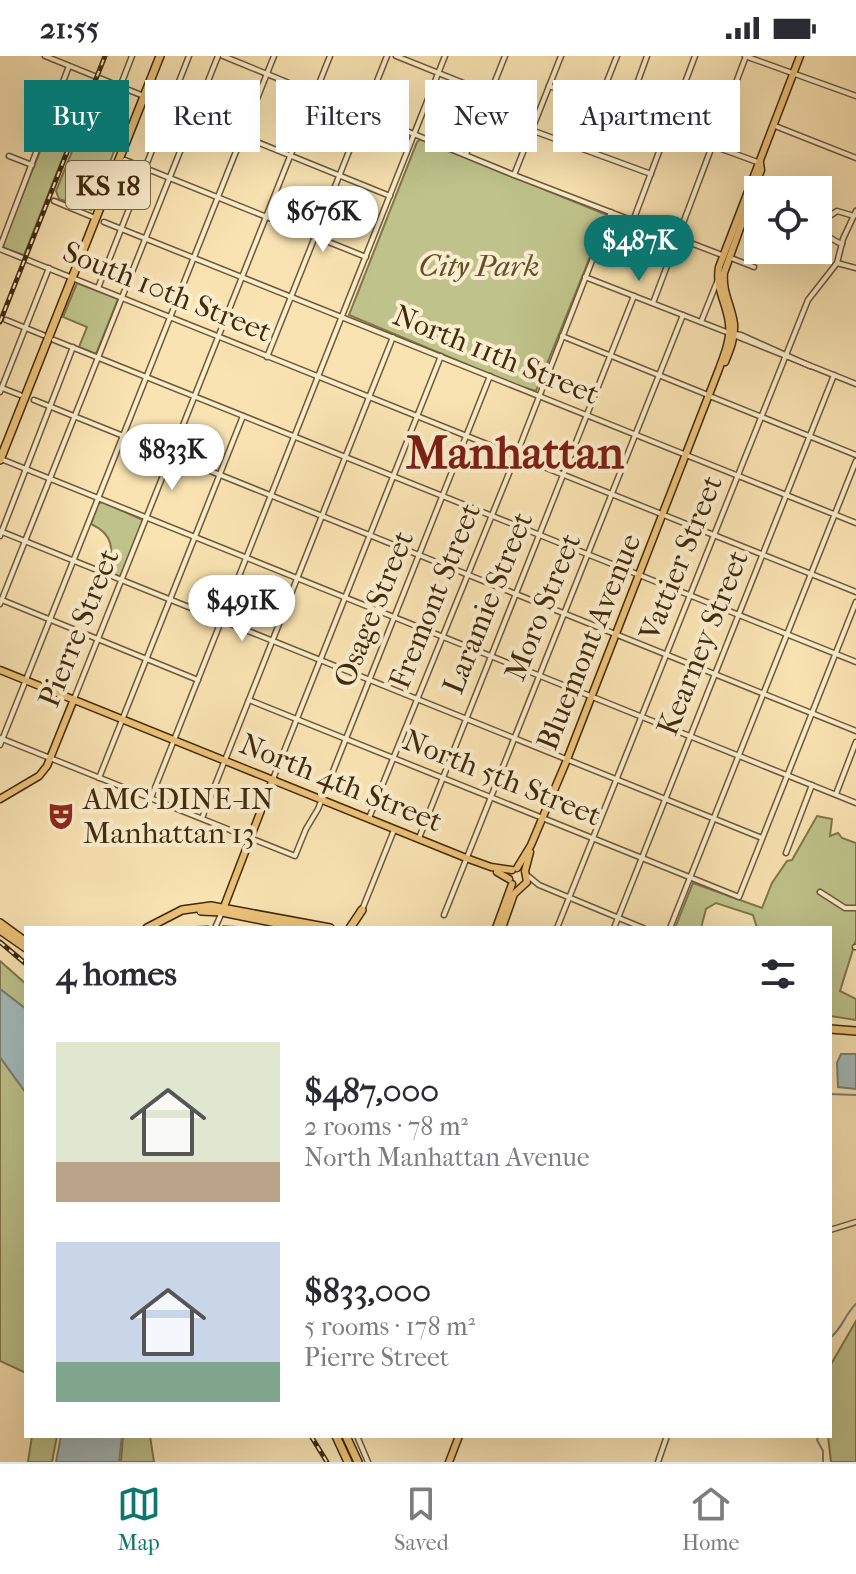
<!DOCTYPE html>
<html lang="en">
<head>
<meta charset="utf-8">
<style>
  body { margin:0; font-family:"IM FELL French Canon",serif; background:#f2f2f3; color:#2b2b33; height:100vh; display:flex; flex-direction:column; font-size:30px; white-space:nowrap }
  * { box-sizing:border-box; margin:0 }
  p { font-size:26px; color:#7c7c81 }
  .icon { flex:none; width:44px; height:44px; fill:none; stroke:currentColor; stroke-width:2; stroke-linecap:round; stroke-linejoin:round }
  .map { position:relative; flex:1; overflow:hidden }
  .sheet { position:absolute; left:24px; top:870px; width:808px; height:512px; display:flex; flex-direction:column; background:#fff; border-radius:0px; box-shadow:0 8px 32px #0002 }
  .sheet>* { flex:none }
  .hud { position:absolute; left:24px; top:24px; width:808px; height:72px; display:flex; gap:16px }
  .buttons { position:absolute; left:744px; top:120px; display:grid; gap:16px }
  .buttons a { display:grid; place-items:center; width:88px; height:88px; border-radius:0px; background:#fff; box-shadow:0 8px 32px #0002; font-size:40px }
  .price { position:absolute; translate:-50% -68px; padding:0 18px; border-radius:28px; background:#fff; color:#222; font-size:26px; line-height:52px; filter:drop-shadow(0 2px 4px #0008) }
  .price::after { content:''; position:absolute; left:50%; top:48px; width:24px; height:18px; margin-left:-12px; background:inherit; clip-path:polygon(0 0,100% 0,50% 100%) }
  .price.selected { background:#0f766e; color:#fff }
  ul { padding:0; list-style:none }
  li { display:flex; align-items:center; gap:24px; height:200px; padding:0 32px }
  li span { display:grid; place-items:center; flex:none; width:224px; height:160px; border-radius:0px; color:#555 }
  li>.icon { margin-inline-start:auto }
  span .icon { width:96px; height:96px; fill:#fffc; stroke-width:1 }
  li b { font-size:34px }
  h2 { display:flex; justify-content:space-between; align-items:center; height:96px; padding:0 32px; font-size:34px }
  .chip { padding:0 28px; border-radius:0px; background:#fff; box-shadow:0 8px 32px #0002; font-size:28px; line-height:72px }
  .chip.selected { background:#0f766e; color:#fff }
  .status { display:flex; justify-content:space-between; align-items:center; height:56px; padding:0 40px; background:#fff; direction:ltr }
  .status svg { height:22px; fill:currentColor }
  .tab-bar { display:flex; justify-content:space-around; align-items:center; height:112px; border-top:2px solid #e1e1e2; background:#fff; font-size:22px; color:#7c7c81 }
  .tab-bar a { display:grid; justify-items:center; gap:4px }
  .tab-bar .selected { color:#0f766e }
  .map>svg:first-child { display:block }
</style>
</head>
<body>
<div class="status"><b>21:55</b><svg viewBox="0 0 49 12"><path d="M0 12V9h3v3zM5 12V6h3v6zM10 12V3h3v9zM15 12V0h3v12zM26 1h20v11H26zM47 4h2v5h-2z"/></svg></div>
<div class="map">
<svg width="856" height="1406" viewBox="0 0 856 1406">
  <rect width="100%" height="100%" fill="#f9e3b2"/>
  <filter id="stains"><feTurbulence type="fractalNoise" baseFrequency=".0025" numOctaves="4"/><feColorMatrix values="0 0 0 0 .2 0 0 0 0 .09 0 0 0 0 .02 0 0 0 .5 -.17"/></filter>
  <radialGradient id="worn" r=".72"><stop offset=".6" stop-color="#630" stop-opacity="0"/><stop offset="1" stop-color="#630" stop-opacity=".3"/></radialGradient>
  <!-- green -->
  <g fill="#bfc38b" stroke="#80774c" stroke-width="2">
    <polygon points="92,46 128,60 91,154 59,143 56,135"/>
    <polygon points="47,78 69,86 24,199 4,192 3,187"/>
    <polygon points="421,83 607,159 536,335 516,329 349,259 417,86"/>
    <polygon points="77,227 118,243 96,298 79,291 87,271 63,261"/>
    <path d="M102 446 143 464 121 521 106 515C115 493 113 478 91 468L98 448Z"/>
    <polygon points="817,760 832,763 830,780 838,777 842,782 856,787 856,884 840,935 856,943 856,964 830,960 830,872 757,872 753,859 716,847 706,853 701,872 675,872 693,827 762,852 772,827 787,805 792,804"/>
    <polygon points="0,905 26,928 26,953 0,933"/>
    <polygon points="0,1001 26,1037 26,1317 0,1305"/>
    <polygon points="856,1265 856,1406 831,1406 828,1380 830,1310"/>
    <polygon points="32,1380 57,1380 52,1406 28,1406"/>
    <polygon points="123,1380 150,1380 154,1406 121,1406"/>
  </g>
  <!-- water -->
  <g fill="#a4bbb9" stroke="#7c8174" stroke-width="2">
    <polygon points="0,933 26,953 26,1037 0,1001"/>
    <polygon points="841,998 856,998 856,1033 838,1031 837,1007"/>
    <polygon points="61,1380 122,1380 119,1406 56,1406"/>
  </g>
  <g fill="none" stroke-linecap="round" stroke-linejoin="round">
    <!-- stream -->
    <g stroke="#7c8174" stroke-width="2">
      <polyline points="223,870 252,872"/>
      <polyline points="184,872 208,870"/>
      <polyline points="830,1038 856,1039"/>
      <path d="M830 1282C842 1273 845 1258 856 1248"/>
      <polyline points="819,1380 817,1384 823,1395 823,1406"/>
    </g>
    <defs>
      <g id="minor">
        <polyline points="45,0 390,140"/>
        <polyline points="223,0 514,119 722,199"/>
        <polyline points="396,0 538,57"/>
        <polyline points="745,0 856,40"/>
        <polyline points="549,30 760,107"/>
        <polyline points="120,31 132,0"/>
        <polyline points="598,48 617,0"/>
        <polyline points="626,58 647,0"/>
        <polyline points="775,70 856,102"/>
        <polyline points="531,74 651,118"/>
        <polyline points="466,98 505,0"/>
        <polyline points="9,100 32,109"/>
        <polyline points="125,104 366,201"/>
        <polyline points="514,119 561,0"/>
        <polyline points="54,145 95,162"/>
        <polyline points="633,165 695,0"/>
        <polyline points="104,166 856,467"/>
        <path d="M842 188C830 183 821 177 825 163L837 155 854 160"/>
        <polyline points="0,191 69,10"/>
        <polyline points="0,193 856,536"/>
        <polyline points="731,202 754,211"/>
        <polyline points="837,207 856,212"/>
        <polyline points="585,221 729,277 741,279 810,310"/>
        <polyline points="98,232 189,0"/>
        <polyline points="653,247 746,0"/>
        <polyline points="6,264 43,279"/>
        <polyline points="701,266 717,226"/>
        <polyline points="562,280 708,339"/>
        <polyline points="736,280 856,328"/>
        <polyline points="54,284 856,606"/>
        <polyline points="267,301 387,0"/>
        <polyline points="2,332 20,339"/>
        <polyline points="0,336 49,212"/>
        <polyline points="712,341 856,399"/>
        <polyline points="34,344 856,675"/>
        <polyline points="1,403 856,747"/>
        <polyline points="0,475 762,782"/>
        <polyline points="0,480 73,291"/>
        <polyline points="2,544 198,624"/>
        <polyline points="0,548 218,0"/>
        <polyline points="74,643 330,0"/>
        <polyline points="249,644 739,841 856,546"/>
        <polyline points="0,682 295,800 306,773 318,753 490,320"/>
        <polyline points="0,689 274,0"/>
        <polyline points="99,722 243,360"/>
        <polyline points="273,723 441,300"/>
        <polyline points="836,738 856,686"/>
        <polyline points="151,742 445,0"/>
        <polyline points="202,762 393,281"/>
        <polyline points="369,762 516,400 611,156"/>
        <polyline points="419,782 634,240"/>
        <polyline points="786,797 812,729"/>
        <polyline points="528,820 539,829 643,872"/>
        <polyline points="820,836 845,852 856,852"/>
        <polyline points="362,854 394,774"/>
        <polyline points="444,859 683,259"/>
        <polyline points="215,872 222,856"/>
        <polyline points="557,872 808,244 837,207 843,183 856,155"/>
        <polyline points="614,872 834,319"/>
        <polyline points="670,872 856,405"/>
        <polyline points="855,891 856,891"/>
        <polyline points="830,1174 856,1166"/>
        <polyline points="357,1380 368,1406"/>
        <polyline points="658,1406 667,1380"/>
      </g>
      <g id="major">
        <path d="M725 306C730 294 735 282 734 268 732 251 722 236 724 217L761 114 760 107"/>
        <polyline points="0,614 466,802 491,811 512,814"/>
        <polyline points="0,743 39,720 47,710 74,643"/>
        <path d="M517 812 531 789 566 706 719 313C724 299 731 283 729 268 727 247 715 233 719 211L800 0"/>
        <polyline points="497,816 509,823"/>
        <polyline points="222,856 273,723"/>
        <polyline points="496,872 512,828"/>
        <polyline points="502,872 514,838 527,826 525,815 530,796"/>
        <polyline points="449,1406 459,1380"/>
      </g>
      <g id="highway">
        <polyline points="0,404 160,0"/>
        <polyline points="201,855 222,856 301,872"/>
        <polyline points="0,867 26,886"/>
        <polyline points="147,872 182,854 211,850 330,872"/>
        <polyline points="350,872 362,854"/>
        <polyline points="0,874 26,892"/>
        <polyline points="830,973 856,975"/>
        <polyline points="336,1380 348,1406"/>
        <polyline points="346,1380 358,1406"/>
      </g>
    </defs>
    <!-- minor casing -->
    <use href="#minor" stroke="#6e5936" stroke-width="7"/>
    <!-- major casing -->
    <use href="#major" stroke="#402b0c" stroke-width="9"/>
    <!-- highway casing -->
    <use href="#highway" stroke="#402b0c" stroke-width="10"/>
    <!-- minor -->
    <use href="#minor" stroke="#fbedcd" stroke-width="4"/>
    <!-- major -->
    <use href="#major" stroke="#ecc279" stroke-width="6"/>
    <!-- highway -->
    <use href="#highway" stroke="#ecc279" stroke-width="7"/>
    <defs>
      <g id="rail">
        <polyline points="0,266 105,0"/>
        <polyline points="0,886 26,908"/>
        <polyline points="311,1380 327,1406"/>
      </g>
    </defs>
    <!-- rail casing -->
    <use href="#rail" stroke="#402b0c" stroke-width="5"/>
    <!-- rail -->
    <use href="#rail" stroke="#fbedcd" stroke-width="2" stroke-dasharray="6" stroke-linecap="butt"/>
  </g>
  <!-- icons -->
  <defs>
    <symbol id="theatre-bare" viewBox="-9 -9 18 18"><path d="M-5-5.5Q0-4 5-5.5V0Q5 5 0 6Q-5 5-5 0ZM-3.3-2.5H-1v1.5H-3.3ZM1-2.5H3.3v1.5H1ZM-2.8 1Q0 5.5 2.8 1Z" fill="#8f2418" stroke="#fbedcd" stroke-width="2.5" paint-order="stroke"/></symbol>
  </defs>
  <g fill-rule="evenodd">
    <use href="#theatre-bare" x="41" y="740" width="40" height="40"/>
  </g>
  <g text-anchor="middle" dominant-baseline="central" stroke-width="8" stroke-linejoin="round" paint-order="stroke">
    <!-- shield labels -->
    <rect fill="#fbedcd" stroke="#786546" stroke-width="2" x="66" y="105" width="84" height="48" rx="6"/>
    <g font-size="28" font-weight="bold" fill="#402b0c">
      <text x="108" y="129">KS 18</text>
    </g>
    <!-- park labels -->
    <g font-size="30" font-style="italic" fill="#60512c" stroke="#fbedcd">
      <text x="479" y="210">City Park</text>
    </g>
    <!-- street labels -->
    <g font-size="30" fill="#402b0c" stroke="#fbedcd">
      <text transform="translate(167 236) rotate(22)">South 10th Street</text>
      <text transform="translate(496 299) rotate(22)">North 11th Street</text>
      <text transform="translate(681 502) rotate(-68)">Vattier Street</text>
      <text transform="translate(435 540) rotate(-68)">Fremont Street</text>
      <text transform="translate(488 547) rotate(-68)">Laramie Street</text>
      <text transform="translate(543 551) rotate(-68)">Moro Street</text>
      <text transform="translate(374 553) rotate(-68)">Osage Street</text>
      <text transform="translate(79 572) rotate(-68)">Pierre Street</text>
      <text transform="translate(589 586) rotate(-68)">Bluemont Avenue</text>
      <text transform="translate(703 587) rotate(-68)">Kearney Street</text>
      <text transform="translate(502 722) rotate(22)">North 5th Street</text>
      <text transform="translate(341 727) rotate(22)">North 4th Street</text>
    </g>
    <!-- poi labels -->
    <g font-size="30" fill="#402b0c" stroke="#fbedcd" text-anchor="start">
      <text x="83" y="743">AMC DINE-IN<tspan x="83" dy="34">Manhattan 13</tspan></text>
    </g>
    <!-- town labels -->
    <g font-size="46" font-weight="bold" fill="#7a1f14" stroke="#fbedcd">
      <text x="515" y="397">Manhattan</text>
    </g>
  </g>
  <rect width="100%" height="100%" filter="url(#stains)"/>
  <rect width="100%" height="100%" fill="url(#worn)"/>
</svg>
<div class="buttons">
<a><svg class="icon" aria-label="locate" viewBox="0 0 24 24"><circle cx="12" cy="12" r="6"/><path d="M12 2v4M12 18v4M2 12h4M18 12h4"/></svg></a>
</div>
<b class="price" style="left:323px;top:198px">$676K</b>
<b class="price selected" style="left:639px;top:227px">$487K</b>
<b class="price" style="left:172px;top:436px">$833K</b>
<b class="price" style="left:242px;top:587px">$491K</b>
<div class="hud">
<a class="chip selected">Buy</a>
<a class="chip">Rent</a>
<a class="chip">Filters</a>
<a class="chip">New</a>
<a class="chip">Apartment</a>
</div>
<section class="sheet">
<h2>4 homes<svg class="icon" aria-label="filters" viewBox="0 0 24 24"><path d="M4 7h16M4 17h16"/><circle cx="9" cy="7" r="2"/><circle cx="15" cy="17" r="2"/></svg></h2>
<ul>
<li><span style="background:linear-gradient(#dfe7d0 75%,#b9a48a 0)"><svg class="icon" aria-label="home" viewBox="0 0 24 24"><path d="M3 11l9-7 9 7M6 9v11h12V9"/></svg></span><div><b>$487,000</b><p>2 rooms · 78 m²</p><p>North Manhattan Avenue</p></div></li>
<li><span style="background:linear-gradient(#c9d6e8 75%,#7fa58c 0)"><svg class="icon" aria-label="home" viewBox="0 0 24 24"><path d="M3 11l9-7 9 7M6 9v11h12V9"/></svg></span><div><b>$833,000</b><p>5 rooms · 178 m²</p><p>Pierre Street</p></div></li>
</ul>
</section>
</div>
<nav class="tab-bar">
<a class="selected"><svg class="icon" aria-label="map" viewBox="0 0 24 24"><path d="M3 6l6-2 6 2 6-2v14l-6 2-6-2-6 2zM9 4v14M15 6v14"/></svg>Map</a>
<a><svg class="icon" aria-label="saved" viewBox="0 0 24 24"><path d="M7 4h10v16l-5-4-5 4z"/></svg>Saved</a>
<a><svg class="icon" aria-label="home" viewBox="0 0 24 24"><path d="M3 11l9-7 9 7M6 9v11h12V9"/></svg>Home</a>
</nav>
</body>
</html>
